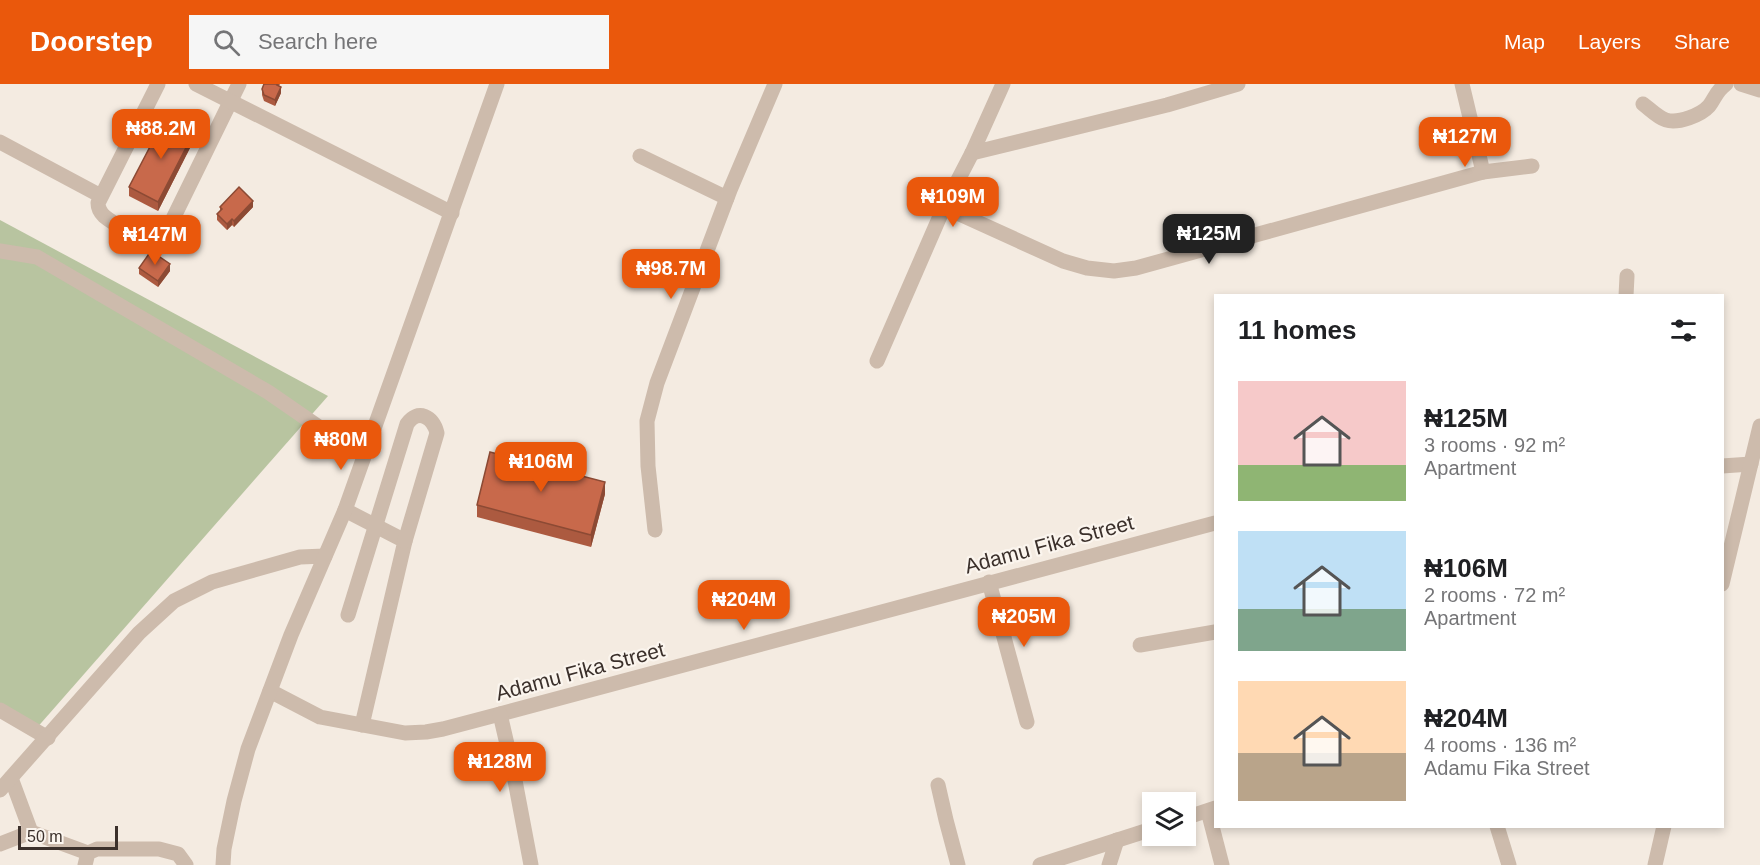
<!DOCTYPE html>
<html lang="en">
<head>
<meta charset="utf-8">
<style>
  body { margin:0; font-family:Arial,sans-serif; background:#f6f6f6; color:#202124; height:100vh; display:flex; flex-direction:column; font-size:22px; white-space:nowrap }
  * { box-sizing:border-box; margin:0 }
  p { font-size:20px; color:#757577 }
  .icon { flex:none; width:33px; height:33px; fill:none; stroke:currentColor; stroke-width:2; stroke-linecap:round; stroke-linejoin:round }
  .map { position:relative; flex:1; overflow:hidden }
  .sheet { position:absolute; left:1214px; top:210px; width:510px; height:534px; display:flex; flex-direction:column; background:#fff; border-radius:0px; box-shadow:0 3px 9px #0003 }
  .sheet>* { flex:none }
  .buttons { position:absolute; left:1142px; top:708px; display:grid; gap:12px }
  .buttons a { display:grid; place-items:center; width:54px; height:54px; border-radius:0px; background:#fff; box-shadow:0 3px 9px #0003; font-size:30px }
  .scale { position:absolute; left:18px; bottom:15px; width:100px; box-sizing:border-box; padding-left:6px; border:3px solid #3b302b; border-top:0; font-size:16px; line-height:21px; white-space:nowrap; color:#3b302b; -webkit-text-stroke:4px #fbf5ee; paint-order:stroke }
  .price { position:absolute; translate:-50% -51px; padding:0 14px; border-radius:12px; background:#ea580c; color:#fff; font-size:20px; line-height:39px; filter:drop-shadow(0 2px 3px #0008) }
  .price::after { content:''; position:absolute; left:50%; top:36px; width:18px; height:14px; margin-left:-9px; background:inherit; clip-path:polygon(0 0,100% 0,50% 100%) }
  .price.current { background:#222; color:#fff }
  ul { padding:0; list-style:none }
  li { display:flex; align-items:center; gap:18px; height:150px; padding:0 24px }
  li span { display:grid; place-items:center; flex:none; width:168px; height:120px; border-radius:0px; color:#555 }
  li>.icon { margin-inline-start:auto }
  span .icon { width:72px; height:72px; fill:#fffc; stroke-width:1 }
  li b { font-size:26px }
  h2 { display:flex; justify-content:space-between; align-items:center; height:72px; padding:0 24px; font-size:26px }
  header { display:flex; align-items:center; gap:36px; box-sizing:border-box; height:84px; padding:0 30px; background:#ea580c; color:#fff }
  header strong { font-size:28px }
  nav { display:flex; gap:33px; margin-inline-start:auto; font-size:21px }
  .search { width:420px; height:54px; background:#f6f6f6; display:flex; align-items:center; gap:15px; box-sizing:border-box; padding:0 21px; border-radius:0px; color:#757577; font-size:22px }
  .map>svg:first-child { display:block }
</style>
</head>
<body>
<header>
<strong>Doorstep</strong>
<div class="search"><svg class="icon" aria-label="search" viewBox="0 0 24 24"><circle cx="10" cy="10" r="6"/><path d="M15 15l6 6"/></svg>Search here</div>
<nav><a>Map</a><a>Layers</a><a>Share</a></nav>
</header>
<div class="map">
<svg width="1760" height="781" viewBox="0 0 1760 781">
  <rect width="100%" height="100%" fill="#f4ebe1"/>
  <!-- green -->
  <polygon fill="#b8c4a0" points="0,136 328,312 35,646 0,620"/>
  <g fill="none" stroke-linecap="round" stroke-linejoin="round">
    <!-- minor -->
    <g stroke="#cdbbac" stroke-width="15">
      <path d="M158 0 98 119C98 124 100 128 104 132 111 138 143 157 152 158 158 158 161 154 165 151L239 0"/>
      <polyline points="196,0 452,129"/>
      <polyline points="1462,0 1483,88 1532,82"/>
      <polyline points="1741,0 1760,6"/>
      <path d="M1643 20C1650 25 1657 33 1666 36 1678 40 1701 31 1709 22 1715 14 1717 6 1726 0"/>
      <polyline points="0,58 101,112"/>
      <polyline points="972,69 1167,21 1238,0"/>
      <polyline points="640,72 727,114"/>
      <polyline points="944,123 1063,177 1087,184 1114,187 1136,184 1483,88"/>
      <polyline points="0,167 37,173 268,308 326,348 371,353"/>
      <polyline points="1626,212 1627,192"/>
      <polyline points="877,277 944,123 972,69 1003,0"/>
      <polyline points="1722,382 1751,380"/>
      <polyline points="345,426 405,457 362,641"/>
      <polyline points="655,446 648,382 647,337 657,299 730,106 775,0"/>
      <polyline points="989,498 1027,638"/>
      <polyline points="1722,500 1760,342"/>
      <path d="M348 531 407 340C418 324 433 333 437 349L405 457"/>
      <polyline points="1140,561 1215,548"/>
      <polyline points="270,607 320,633 405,649 426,648 443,645 500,630 1215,439"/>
      <polyline points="0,626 48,654"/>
      <polyline points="500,630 513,686 531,781"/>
      <polyline points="11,694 31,748 88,769"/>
      <polyline points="938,701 946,736 958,781"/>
      <polyline points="0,706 139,549 174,517 212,498 300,473 325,472"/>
      <polyline points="1208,727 1222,781"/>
      <polyline points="1185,734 1215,724"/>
      <polyline points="1497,742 1509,781"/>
      <polyline points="0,760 31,748"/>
      <polyline points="85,781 88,769 97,765 159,765 178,770 186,781"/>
      <polyline points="223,781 224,765 234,717 248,665 291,551 345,426 497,0"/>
      <polyline points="1040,781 1152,745"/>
      <polyline points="1109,781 1117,756"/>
      <polyline points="1655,781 1664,742"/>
    </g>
  </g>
  <!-- wall -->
  <g fill="#ac5a40">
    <polygon points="264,0 280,0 279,2 281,9 275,22 264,17 262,11 262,5"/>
    <polygon points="193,58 158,127 129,112 129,103"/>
    <polygon points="220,123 253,123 234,143 232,141 227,146 217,136 217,130 220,127"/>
    <polygon points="139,184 170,187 158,203 139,190"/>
    <polygon points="605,410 591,463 477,433 477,421"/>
  </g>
  <!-- shaded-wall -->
  <g fill="#8c4a34">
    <polygon points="281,3 281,9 275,22 275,16"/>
    <polygon points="193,50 193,58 158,127 158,118"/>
    <polygon points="253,117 253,123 234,143 234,137"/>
    <polygon points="232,135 232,141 227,146 227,140"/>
    <polygon points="170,180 170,187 158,203 158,197"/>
    <polygon points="605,398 605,410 591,463 591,451"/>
  </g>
  <!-- building -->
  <g fill="#c8694b" stroke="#8c4a34" stroke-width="1.5">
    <polygon points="264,0 278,0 277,1 281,3 275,16 264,11 262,5"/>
    <polygon points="165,34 193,50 158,118 129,103"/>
    <polygon points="239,103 253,117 234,137 232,135 227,140 217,130 222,125 220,123"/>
    <polygon points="151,167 170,180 158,197 139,184"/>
    <polygon points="490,368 605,398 591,451 477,421"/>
  </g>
  <g text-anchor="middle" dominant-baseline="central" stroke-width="4.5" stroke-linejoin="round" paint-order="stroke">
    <!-- street labels -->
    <g font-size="21" fill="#3b302b" stroke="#fbf5ee">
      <text transform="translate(1049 460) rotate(-15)">Adamu Fika Street</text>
      <text transform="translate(580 587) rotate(-15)">Adamu Fika Street</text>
    </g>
  </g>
</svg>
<div class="buttons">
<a><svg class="icon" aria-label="layers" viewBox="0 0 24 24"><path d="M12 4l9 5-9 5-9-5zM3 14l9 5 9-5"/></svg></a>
</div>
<div class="scale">50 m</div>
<b class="price" style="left:161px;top:76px">₦88.2M</b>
<b class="price" style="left:1465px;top:84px">₦127M</b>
<b class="price" style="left:953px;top:144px">₦109M</b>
<b class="price current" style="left:1209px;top:181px">₦125M</b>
<b class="price" style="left:155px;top:182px">₦147M</b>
<b class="price" style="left:671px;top:216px">₦98.7M</b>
<b class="price" style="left:341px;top:387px">₦80M</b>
<b class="price" style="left:541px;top:409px">₦106M</b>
<b class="price" style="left:744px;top:547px">₦204M</b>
<b class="price" style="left:1024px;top:564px">₦205M</b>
<b class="price" style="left:500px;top:709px">₦128M</b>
<section class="sheet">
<h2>11 homes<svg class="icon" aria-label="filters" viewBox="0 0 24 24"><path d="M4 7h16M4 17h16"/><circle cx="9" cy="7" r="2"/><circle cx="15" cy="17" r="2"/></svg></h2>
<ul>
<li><span style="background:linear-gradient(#f6c9c9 70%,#8fb573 0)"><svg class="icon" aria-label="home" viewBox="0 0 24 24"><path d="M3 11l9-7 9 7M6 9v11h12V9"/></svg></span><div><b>₦125M</b><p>3 rooms · 92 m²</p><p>Apartment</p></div></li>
<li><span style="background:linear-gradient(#bfe0f5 65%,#7fa58c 0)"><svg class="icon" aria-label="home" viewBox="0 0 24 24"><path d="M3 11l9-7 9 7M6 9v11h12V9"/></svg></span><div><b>₦106M</b><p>2 rooms · 72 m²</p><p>Apartment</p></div></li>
<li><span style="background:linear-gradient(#ffd9b3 60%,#b9a48a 0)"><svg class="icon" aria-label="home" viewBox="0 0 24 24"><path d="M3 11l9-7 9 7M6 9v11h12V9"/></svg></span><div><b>₦204M</b><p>4 rooms · 136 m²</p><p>Adamu Fika Street</p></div></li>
</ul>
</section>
</div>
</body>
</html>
